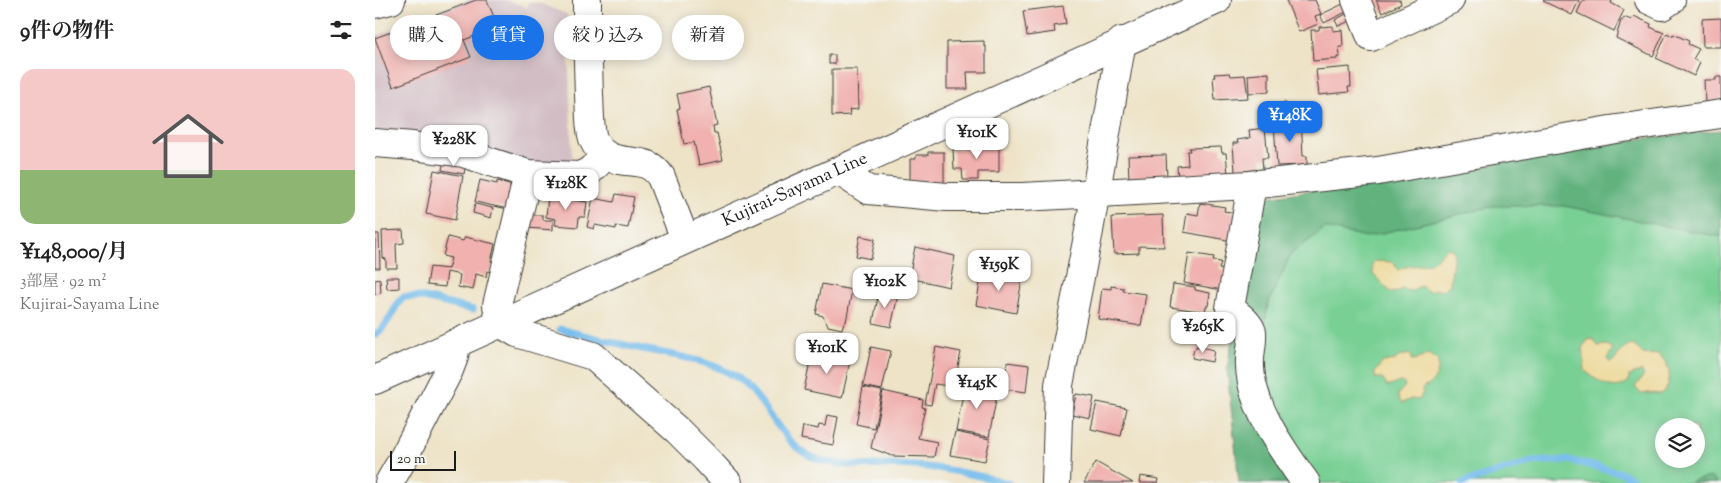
<!DOCTYPE html>
<html lang="ja">
<head>
<meta charset="utf-8">
<style>
  body { margin:0; font-family:"Sorts Mill Goudy","Noto Serif JP",serif; background:#f6f6f6; color:#222; height:100vh; display:flex; flex-direction:column; font-size:19px; white-space:nowrap }
  * { box-sizing:border-box; margin:0 }
  p { font-size:16px; color:#767676 }
  .icon { flex:none; width:28px; height:28px; fill:none; stroke:currentColor; stroke-width:2; stroke-linecap:round; stroke-linejoin:round }
  .map { position:relative; flex:1; overflow:hidden }
  .sheet { display:flex; flex-direction:column; background:#fff; width:375px }
  .sheet>* { flex:none }
  .top-card { position:absolute; left:15px; top:15px; width:475px; height:45px; display:flex; gap:10px }
  .tools { position:absolute; left:1280px; top:418px; display:grid; gap:10px }
  .tools a { display:grid; place-items:center; width:50px; height:50px; border-radius:50%; background:#fff; box-shadow:0 2px 12px #0003; font-size:25px }
  .scale { position:absolute; left:15px; bottom:12px; width:66px; box-sizing:border-box; padding-left:5px; border:2px solid #1c1c1c; border-top:0; font-size:14px; line-height:18px; white-space:nowrap; color:#1c1c1c; -webkit-text-stroke:4px #f6f6f2; paint-order:stroke }
  .price { position:absolute; translate:-50% -42px; padding:0 11px; border-radius:10px; background:#fff; color:#222; font-size:16px; line-height:32px; filter:drop-shadow(0 1px 2px #0008) }
  .price::after { content:''; position:absolute; left:50%; top:30px; width:15px; height:11px; margin-left:-8px; background:inherit; clip-path:polygon(0 0,100% 0,50% 100%) }
  .price.active { background:#1a73e8; color:#fff }
  ul { padding:0; list-style:none }
  li { display:grid; align-content:center; gap:10px; height:265px; padding:0 20px }
  li span { display:grid; place-items:center; height:155px; border-radius:15px; color:#555 }
  li>.icon { margin-inline-start:auto }
  span .icon { width:90px; height:90px; fill:#fffc; stroke-width:1 }
  li b { font-size:21px }
  h2 { display:flex; justify-content:space-between; align-items:center; height:60px; padding:0 20px; font-size:21px }
  .pill { padding:0 18px; border-radius:22px; background:#fff; box-shadow:0 2px 12px #0003; font-size:18px; line-height:45px }
  .pill.active { background:#1a73e8; color:#fff }
  main { display:flex; flex:1; min-height:0 }
  .map>svg:first-child { display:block }
</style>
</head>
<body>
<main>
<section class="sheet">
<h2>9件の物件<svg class="icon" aria-label="filters" viewBox="0 0 24 24"><path d="M4 7h16M4 17h16"/><circle cx="9" cy="7" r="2"/><circle cx="15" cy="17" r="2"/></svg></h2>
<ul>
<li><span style="background:linear-gradient(#f6c9c9 65%,#8fb573 0)"><svg class="icon" aria-label="home" viewBox="0 0 24 24"><path d="M3 11l9-7 9 7M6 9v11h12V9"/></svg></span><div><b>¥148,000/月</b><p>3部屋 · 92 m²</p><p>Kujirai-Sayama Line</p></div></li>
</ul>
</section>
<div class="map">
<svg width="1346" height="483" viewBox="0 0 1346 483">
  <rect width="100%" height="100%" fill="#f6f6f2"/>
  <filter id="ink" filterUnits="userSpaceOnUse"><feTurbulence type="fractalNoise" baseFrequency=".02" numOctaves="2"/><feDisplacementMap in="SourceGraphic" scale="10" xChannelSelector="R" yChannelSelector="G"/><feConvolveMatrix kernelMatrix="1 2 1 2 8 2 1 2 1" color-interpolation-filters="sRGB"/></filter>
  <filter id="wash" filterUnits="userSpaceOnUse"><feTurbulence type="fractalNoise" baseFrequency=".0096" numOctaves="4" result="noise"/><feDisplacementMap in="SourceGraphic" scale="20" xChannelSelector="R" yChannelSelector="G"/><feGaussianBlur stdDeviation="1.12" result="paint"/><feColorMatrix in="noise" values="0 0 0 0 0 0 0 0 0 0 0 0 0 0 0 0 0 1.4 0 .05"/><feComposite in="paint" operator="in"/></filter>
  <g filter="url(#wash)">
    <rect width="100%" height="100%" fill="#eee3c7"/>
    <!-- industrial -->
    <polygon fill="#d2bdc5" points="95,0 130,0 152,7 154,3 163,3 192,14 197,158 188,168 172,168 81,141 29,131 0,131 0,36"/>
    <!-- green -->
    <path fill="#79d095" stroke="#4a7658" fill-rule="evenodd" d="M1346 160V483H869L859 368 907 218ZM1289 426H1321V459H1289Z"/>
    <!-- forest -->
    <g fill="#62b27e" stroke="#3f674d">
      <polygon points="1346,130 1346,237 1189,206 1119,206 991,237 950,228 916,254 893,304 884,363 935,483 864,483 852,369 881,202 892,197 1131,162 1265,139"/>
      <polygon points="1335,477 1342,483 1315,483 1317,481"/>
    </g>
    <!-- sand -->
    <g fill="#eeda9e" stroke="#857b5d">
      <path d="M1072 248 1076 249 1079 252 1075 285 1066 291 1061 289 1054 292 1046 286 1034 291 1027 289 1020 293 1015 292 998 274 997 264 1000 261 1018 262 1023 270C1034 264 1045 267 1057 262 1063 259 1066 253 1072 248Z"/>
      <path d="M1218 339 1223 346 1232 345 1238 349 1232 359 1235 363C1245 358 1244 345 1258 345 1273 356 1262 355 1283 354 1296 363 1299 384 1286 394L1273 393 1266 394 1260 387 1269 375 1266 371 1254 376V381C1239 394 1223 381 1210 371L1208 346 1213 340Z"/>
      <path d="M1036 354 1037 360C1044 360 1048 356 1054 354L1058 358 1062 359C1066 369 1060 385 1049 387L1047 390 1048 393 1044 400 1036 399 1027 403 1023 398V394L1030 386 1028 382C1021 381 1018 387 1012 386L1007 378H1000V372L1008 362 1020 360 1025 356Z"/>
    </g>
    <g fill="none" stroke-linecap="round" stroke-linejoin="round">
      <!-- stream -->
      <g stroke="#74bcec" stroke-width="7">
        <path d="M185 329C211 336 237 342 263 348 296 355 343 360 370 384 395 406 408 448 442 459 472 470 508 463 540 466 571 468 602 475 633 483"/>
        <path d="M0 335C14 325 17 310 28 297H45L98 310"/>
        <polyline points="1087,483 1156,462 1193,460 1247,473 1264,483"/>
      </g>
    </g>
    <g id="blocks">
      <!-- building -->
      <g fill="#f0b1af">
        <polygon points="101,0 112,0 123,27 89,40 96,57 18,87 0,38"/>
        <polygon points="911,0 940,0 946,14 940,16 943,24 924,32"/>
        <polygon points="1001,0 1025,0 1026,4 1007,13"/>
        <polygon points="1169,0 1204,0 1197,15 1168,1"/>
        <polygon points="1208,0 1237,0 1236,3 1249,10 1239,31 1202,13"/>
        <polygon points="970,3 973,11 949,23 945,15"/>
        <polygon points="688,6 691,24 679,26 680,32 652,36 648,11"/>
        <polygon points="971,14 975,21 963,26 960,20"/>
        <polygon points="1259,16 1276,24 1275,27 1289,33 1278,56 1241,38 1246,20 1247,21 1249,17 1256,20"/>
        <polygon points="1346,18 1346,47 1328,47 1327,19"/>
        <polygon points="958,26 958,31 967,30 968,47 964,47 965,57 962,57 962,59 938,61 936,30 944,30 944,27"/>
        <polygon points="1292,33 1297,36 1298,34 1314,41 1313,44 1324,49 1318,59 1325,63 1319,76 1281,58"/>
        <polygon points="609,41 609,46 611,46 611,72 592,72 593,89 572,89 572,42"/>
        <rect x="454" y="55" width="6" height="9"/>
        <polygon points="975,67 976,87 973,87 974,92 944,95 941,70"/>
        <polygon points="457,69 482,69 483,109 474,110 475,115 457,116"/>
        <polygon points="855,73 856,76 870,75 873,98 840,100 838,77 840,77 839,74"/>
        <polygon points="894,73 894,92 874,93 873,75"/>
        <polygon points="1341,77 1346,77 1346,105 1330,103 1329,80 1341,80"/>
        <polygon points="334,87 342,125 338,126 339,133 342,133 348,160 324,165 319,142 309,144 302,109 305,108 302,94"/>
        <polygon points="911,103 912,118 899,118 898,104"/>
        <polygon points="926,116 928,156 932,156 932,165 902,166 899,124 908,123 908,119 913,119 912,117"/>
        <polygon points="890,128 893,158 887,158 888,169 860,172 858,143 863,143 862,140 875,138 874,130"/>
        <polygon points="624,143 624,172 603,172 603,180 588,180 587,169 579,169 578,149 588,149 588,144"/>
        <polygon points="846,147 847,153 851,153 853,174 803,179 802,166 813,165 812,151 815,151 814,148"/>
        <polygon points="553,152 569,152 569,185 535,185 535,159 541,159 541,155 553,155"/>
        <polygon points="791,155 792,178 754,179 753,156"/>
        <polygon points="69,159 91,163 89,174 67,170"/>
        <polygon points="59,170 88,176 80,220 51,214"/>
        <polygon points="105,180 122,184 122,181 135,184 135,187 138,188 133,209 100,202"/>
        <polygon points="241,194 259,197 253,228 241,226 241,229 220,225 219,229 212,227 218,198 239,202"/>
        <polygon points="173,196 212,202 210,217 204,217 203,227 180,225 181,219 171,217"/>
        <polygon points="825,203 850,207 849,211 862,213 857,241 809,232 812,213 823,215"/>
        <polygon points="100,204 118,208 116,218 98,213"/>
        <polygon points="153,215 168,215 168,220 178,220 178,230 152,228"/>
        <polygon points="788,215 789,247 764,246 764,253 739,254 737,217"/>
        <polygon points="28,230 29,243 21,244 22,268 11,268 11,259 8,258 7,231"/>
        <polygon points="0,234 4,234 5,268 0,268"/>
        <polygon points="485,236 500,239 496,259 481,256"/>
        <polygon points="73,237 88,241 90,237 120,244 116,261 119,262 116,272 112,271 111,277 101,274 98,290 83,287 85,275 72,272 70,287 52,285 55,267 73,269 76,258 68,256"/>
        <polygon points="540,247 580,256 574,287 534,278"/>
        <polygon points="814,253 839,257 838,261 846,262 844,269 850,270 847,290 809,283"/>
        <polygon points="607,272 647,280 641,313 601,305"/>
        <polygon points="11,277 24,277 24,288 12,289"/>
        <polygon points="5,279 6,293 0,294 0,280"/>
        <polygon points="447,284 477,290 471,322 469,322 467,329 453,326 448,316 441,314"/>
        <polygon points="798,284 820,287 820,290 835,293 833,306 831,306 830,312 795,307"/>
        <polygon points="736,286 749,288 748,291 771,294 766,326 723,319 727,288 736,289"/>
        <polygon points="504,291 523,295 516,327 498,323"/>
        <polygon points="821,346 839,350 837,362 817,358 819,349 821,349"/>
        <polygon points="496,347 516,351 507,390 488,386"/>
        <polygon points="561,347 586,352 579,387 560,384 556,405 550,404"/>
        <polygon points="437,352 475,361 467,398 429,390"/>
        <polygon points="632,362 654,365 651,392 629,389"/>
        <polygon points="590,384 623,390 614,437 581,431"/>
        <polygon points="488,387 507,391 499,428 481,424"/>
        <polygon points="508,391 548,400 547,407 550,408 543,438 562,442 559,457 517,456 496,448"/>
        <polygon points="701,394 719,397 715,418 697,414"/>
        <polygon points="722,402 752,408 746,436 716,429"/>
        <polygon points="452,415 463,417 458,445 426,439 428,426 443,429 444,425 450,426"/>
        <polygon points="580,432 615,439 610,461 575,455"/>
        <polygon points="721,462 758,483 709,483"/>
        <polygon points="765,476 784,479 783,483 764,483"/>
      </g>
    </g>
  </g>
  <g filter="url(#ink)">
    <use href="#blocks" fill-opacity="0" stroke="#3c3a36" stroke-width="1"/>
    <g fill="none" stroke-linecap="round" stroke-linejoin="round">
      <defs>
        <g id="minor">
          <path d="M212 0C212 32 213 64 214 96 215 108 214 130 219 141 221 146 227 152 231 155 251 167 271 154 286 177L310 239"/>
          <polyline points="981,0 996,37 1075,0"/>
          <polyline points="1274,0 1287,6 1296,0"/>
          <polyline points="0,4 16,0"/>
          <polyline points="0,143 38,146 88,153 153,174 205,176 215,171 231,155"/>
          <polyline points="464,171 493,190 572,197 647,197 875,185 1003,171 1235,130 1346,114"/>
          <polyline points="153,174 122,305 125,323 142,333 218,356 303,431 331,459 353,483"/>
          <path d="M877 185 855 308C863 315 874 322 877 332 878 343 874 355 875 366 876 407 908 451 931 483"/>
          <polyline points="14,483 30,455 74,370 79,357 81,343"/>
          <polyline points="681,483 684,385 714,231 747,41"/>
        </g>
        <g id="major">
          <path id="s1" d="M0 380 842 0"/>
        </g>
      </defs>
      <!-- minor casing -->
      <use href="#minor" stroke="#3c3a36" stroke-width="30"/>
      <!-- major casing -->
      <use href="#major" stroke="#3c3a36" stroke-width="30"/>
      <!-- minor -->
      <use href="#minor" stroke="#fff" stroke-width="28"/>
      <!-- major -->
      <use href="#major" stroke="#fff" stroke-width="28"/>
    </g>
  </g>
  <g text-anchor="middle" dominant-baseline="central" stroke-width="4" stroke-linejoin="round" paint-order="stroke">
    <!-- street labels -->
    <g font-size="18" fill="#1c1c1c" stroke="#f6f6f2">
      <text stroke="none"><textPath href="#s1" startOffset="461">Kujirai-Sayama Line</textPath></text>
    </g>
  </g>
</svg>
<div class="tools">
<a><svg class="icon" aria-label="layers" viewBox="0 0 24 24"><path d="M12 4l9 5-9 5-9-5zM3 14l9 5 9-5"/></svg></a>
</div>
<div class="scale">20 m</div>
<b class="price active" style="left:915px;top:143px">¥148K</b>
<b class="price" style="left:602px;top:160px">¥101K</b>
<b class="price" style="left:79px;top:167px">¥228K</b>
<b class="price" style="left:191px;top:211px">¥128K</b>
<b class="price" style="left:624px;top:292px">¥159K</b>
<b class="price" style="left:510px;top:309px">¥102K</b>
<b class="price" style="left:828px;top:354px">¥265K</b>
<b class="price" style="left:452px;top:375px">¥101K</b>
<b class="price" style="left:602px;top:410px">¥145K</b>
<div class="top-card">
<a class="pill">購入</a>
<a class="pill active">賃貸</a>
<a class="pill">絞り込み</a>
<a class="pill">新着</a>
</div>
</div>
</main>
</body>
</html>
